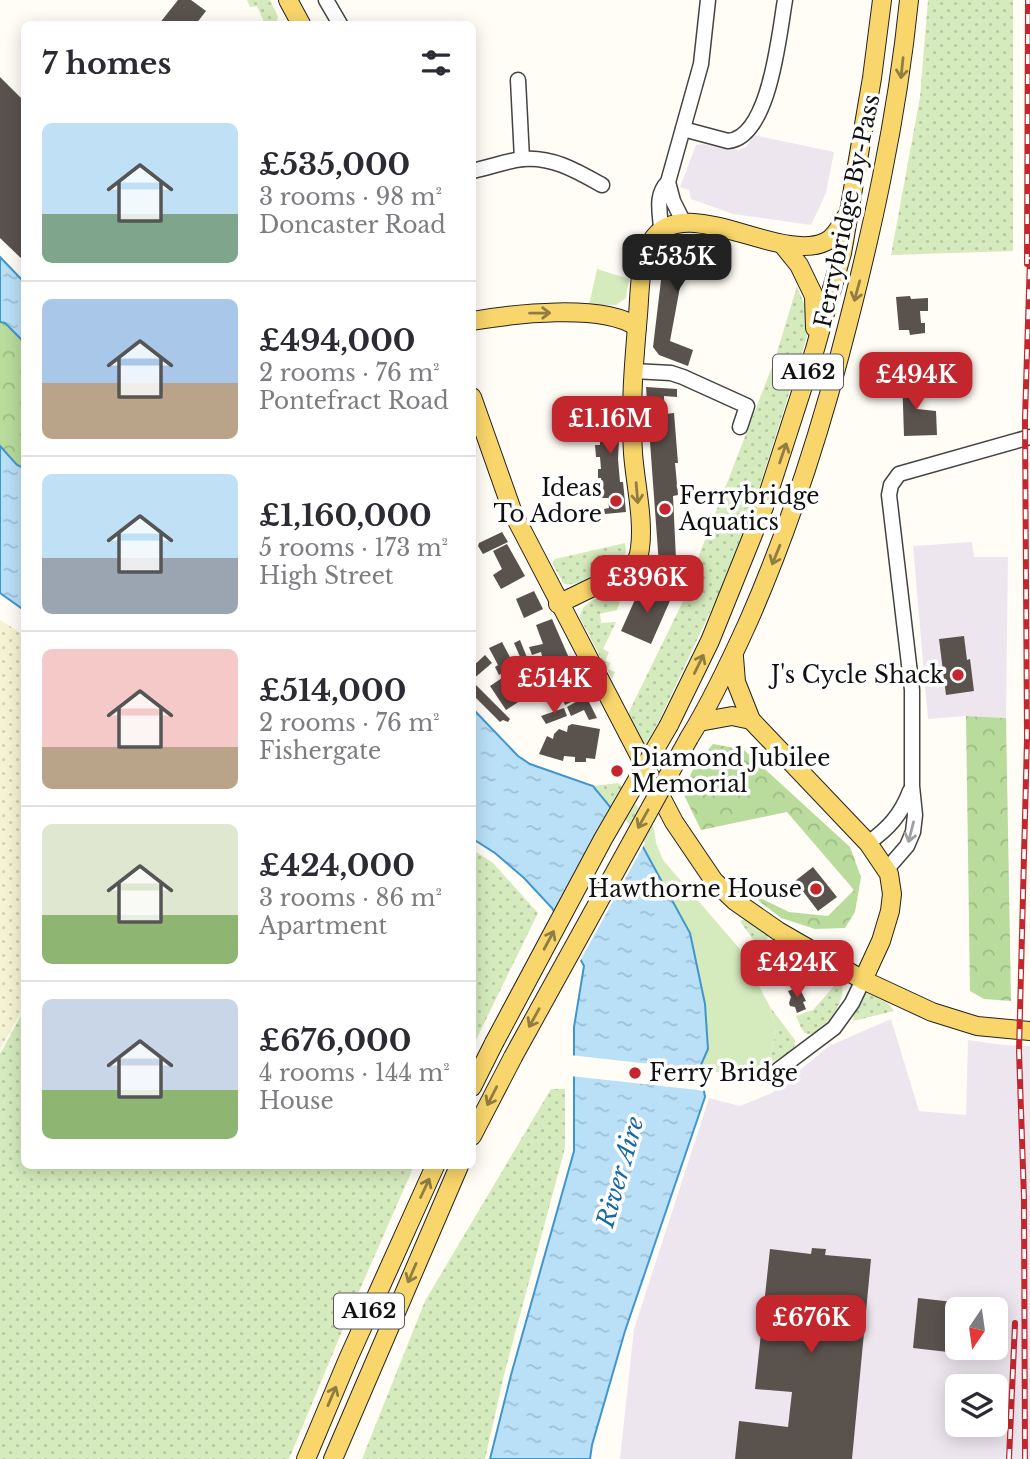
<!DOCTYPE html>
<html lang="en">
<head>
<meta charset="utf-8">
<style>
  body { margin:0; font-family:"Libre Baskerville",serif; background:#f7f7f7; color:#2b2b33; height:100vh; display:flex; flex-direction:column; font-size:26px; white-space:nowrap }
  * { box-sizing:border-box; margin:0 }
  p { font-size:23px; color:#7c7c81 }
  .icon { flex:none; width:38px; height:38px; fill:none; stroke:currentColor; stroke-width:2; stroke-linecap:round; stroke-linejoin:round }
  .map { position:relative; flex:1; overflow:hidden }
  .panel { position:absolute; left:21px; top:21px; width:455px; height:1148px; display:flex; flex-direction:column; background:#fff; border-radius:10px; box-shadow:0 4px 18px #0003 }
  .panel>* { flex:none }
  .needle { width:46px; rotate:193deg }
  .fabs { position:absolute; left:945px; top:1297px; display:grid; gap:14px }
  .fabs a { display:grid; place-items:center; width:63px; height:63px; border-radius:10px; background:#fff; box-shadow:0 4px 18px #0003; font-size:35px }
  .price { position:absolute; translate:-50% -60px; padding:0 16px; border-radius:14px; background:#c4262e; color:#fff; font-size:23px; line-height:46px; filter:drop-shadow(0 2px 4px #0008) }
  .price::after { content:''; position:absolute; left:50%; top:42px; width:21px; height:16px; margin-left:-10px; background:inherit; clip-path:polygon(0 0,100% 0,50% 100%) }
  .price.active { background:#222; color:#fff }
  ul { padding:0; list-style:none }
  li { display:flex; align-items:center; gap:21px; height:175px; padding:0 21px }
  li+li { border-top:2px solid #e1e1e2 }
  li span { display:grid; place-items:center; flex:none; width:196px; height:140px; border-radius:10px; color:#555 }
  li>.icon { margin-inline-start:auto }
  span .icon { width:84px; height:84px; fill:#fffc; stroke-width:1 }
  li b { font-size:30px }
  h2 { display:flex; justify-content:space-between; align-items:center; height:84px; padding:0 21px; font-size:30px }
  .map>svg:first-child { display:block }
</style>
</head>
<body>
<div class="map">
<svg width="1030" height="1459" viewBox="0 0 1030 1459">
  <defs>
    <pattern id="farmland-dots" width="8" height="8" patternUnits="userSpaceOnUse" patternTransform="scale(1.75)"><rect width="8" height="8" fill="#f6f3d4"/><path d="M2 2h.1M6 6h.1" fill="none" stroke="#d2cfb5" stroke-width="1.8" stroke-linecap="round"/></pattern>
    <pattern id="grass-dots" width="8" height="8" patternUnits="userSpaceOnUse" patternTransform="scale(1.75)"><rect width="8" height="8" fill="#d5ebbd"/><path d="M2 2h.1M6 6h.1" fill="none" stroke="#b6c8a1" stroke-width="1.8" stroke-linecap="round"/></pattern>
    <pattern id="forest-crowns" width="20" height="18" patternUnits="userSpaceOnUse" patternTransform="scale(1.75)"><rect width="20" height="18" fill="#b9dc9c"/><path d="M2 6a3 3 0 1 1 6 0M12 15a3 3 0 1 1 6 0" fill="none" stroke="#9ebc85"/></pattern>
    <pattern id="water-ripples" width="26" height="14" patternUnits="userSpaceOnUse" patternTransform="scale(1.75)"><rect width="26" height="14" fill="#b9e0f7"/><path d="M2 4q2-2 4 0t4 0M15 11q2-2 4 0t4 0" fill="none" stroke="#9ebfd3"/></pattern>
  </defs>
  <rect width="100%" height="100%" fill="#fffdf5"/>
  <!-- industrial -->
  <g fill="#eee6ef" fill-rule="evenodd">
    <polygon points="754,135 834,152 826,193 811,225 733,214 691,199 689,190 680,187 696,145 702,144 738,150 746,147"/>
    <polygon points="972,542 974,557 1008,557 1006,718 966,716 928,719 913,546"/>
    <path d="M891 1019 919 1111 966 1115 968 1040 1003 1045 1030 1046V1459H620L634 1329 709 1098 740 1106 772 1093 829 1046ZM957 1309H996V1348H957ZM957 1386H996V1424H957Z"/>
  </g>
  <!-- farmland -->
  <polygon fill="url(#farmland-dots)" points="0,620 24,635 24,1006 0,1050"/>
  <!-- grass -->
  <g fill="url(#grass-dots)">
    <polygon points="247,0 270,0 278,17 276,24 265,24 257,6 250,7"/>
    <polygon points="928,0 1013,0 1013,251 891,255 920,97"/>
    <polygon points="797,286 806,309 809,330 741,546 659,721 645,746 625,720 687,593 701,550 775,359"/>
    <path d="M625 543C628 553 624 561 614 564L612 562C598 570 581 587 564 584L552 563 555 559Z"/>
    <path d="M613 592 622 593 617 610 600 614 601 623 616 622 603 649 609 652 605 661 610 663 608 669 615 672 612 679 580 618C581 601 599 598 613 592Z"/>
    <polygon points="619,783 654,828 643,847 593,786"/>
    <polygon points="473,850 493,863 538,913 473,1046"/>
    <polygon points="749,917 767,932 768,937 761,951 740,921"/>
    <path d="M840 979C852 998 818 1044 804 1032 801 1029 798 1020 796 1016L813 1010Z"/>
    <polygon points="868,993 888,1003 894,1011 853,1021 854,1012 862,995"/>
    <polygon points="770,1007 795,1040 794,1049 768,1065 776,1031"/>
    <polygon points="24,1010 24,1166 414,1166 350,1312 289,1459 0,1459 0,1054"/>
    <polygon points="551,1089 565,1089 565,1148 505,1371 485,1459 362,1459 425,1301"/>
  </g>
  <!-- forest -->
  <g fill="url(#forest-crowns)">
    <polygon points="0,322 5,323 24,342 24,468 18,465 0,446"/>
    <polygon points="966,716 1006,718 1011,1001 984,999 970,991"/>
    <polygon points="713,744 744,750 850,847 861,877 855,912 845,928 815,929 781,918 746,891 789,912 828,916 854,890 787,812 701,830 683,793 694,767"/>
  </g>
  <!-- park -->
  <g fill="#d5ebbd">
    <polygon points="597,269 629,279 626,298 616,305 589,305"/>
    <polygon points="691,567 676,596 659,588 668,573"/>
    <path d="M654 828 656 843 663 860 739 948 770 1007 776 1031 768 1065C747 1069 720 1078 700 1067L708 1049 705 1004 690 933 643 847Z"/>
  </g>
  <!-- water -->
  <g fill="url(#water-ripples)" stroke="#3f96cf" stroke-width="2">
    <polygon points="0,257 24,282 24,342 5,323 0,322"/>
    <polygon points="0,446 17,465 24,468 24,610 0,593"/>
    <polygon points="473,709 518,756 530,764 593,786 643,847 690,933 705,1004 708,1049 700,1067 705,1097 625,1331 592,1445 590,1459 490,1459 511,1375 574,1151 574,1027 584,966 552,908 524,878 495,853 473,839"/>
  </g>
  <!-- pier -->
  <g fill="#fffdf5">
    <polygon points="613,804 645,843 579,963 552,914"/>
    <polygon points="570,1055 704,1070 707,1091 570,1076"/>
  </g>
  <!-- building -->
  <g fill="#5a524d">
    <polygon points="178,0 191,0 206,11 196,24 159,24"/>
    <polygon points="0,77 24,101 24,261 0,238"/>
    <polygon points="677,239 720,247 716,266 685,260 670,341 693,350 688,366 659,355 653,347 662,272 670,243"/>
    <polygon points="910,296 911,299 928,298 928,311 920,311 921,323 925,323 925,333 910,335 909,330 899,330 896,297"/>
    <polygon points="902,375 916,375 917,409 936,411 937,435 904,436"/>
    <polygon points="646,387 677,389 677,397 664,396 664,398 665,414 674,413 678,463 675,463 678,495 673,496 676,559 659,565"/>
    <polygon points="602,400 621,401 618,459 620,482 623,482 626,512 605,514 604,509 609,508 608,498 602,498 601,478 598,478 598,469 601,469 600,457 596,457 595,445 600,445 600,436 596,436 597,432 597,427 601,427 602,415 598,414 598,405 602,405"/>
    <polygon points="502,532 508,542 483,554 478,546 479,543"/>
    <polygon points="507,544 525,576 501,589 493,575 502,569 493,551"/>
    <polygon points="654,586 673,594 651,644 621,631 637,595 643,597 650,594"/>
    <polygon points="534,591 543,609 524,618 516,599"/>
    <polygon points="552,619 576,674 556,683 550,672 532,679 538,689 506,710 490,686 523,664 528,673 534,671 535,673 545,668 541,652 532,655 529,647 543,644 536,625"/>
    <polygon points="964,636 967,660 970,659 974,691 946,695 939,639"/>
    <polygon points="520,640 528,660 499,675 495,667 498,665 489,648 502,642 513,663 521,659 514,643"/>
    <polygon points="485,655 492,663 472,680 472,667"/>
    <polygon points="472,681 510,719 508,722 503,720 500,722 472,694"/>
    <polygon points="581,686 585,695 565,705 561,696"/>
    <polygon points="586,696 597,718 589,720 584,710 571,716 567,707"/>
    <polygon points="564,708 567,716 546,724 541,716"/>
    <polygon points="572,724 600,729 595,759 586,758 586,762 575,762 575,757 564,756 563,761 539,754 547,736 553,739 554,734 559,729 567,732 568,726"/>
    <polygon points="813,867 837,897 818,911 795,881"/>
    <polygon points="799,987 806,1001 803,1002 806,1009 797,1013 795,1007 790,1006 789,1003 791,997 788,991"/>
    <polygon points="812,1248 826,1249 825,1255 871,1259 852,1459 735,1459 739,1421 788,1427 792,1392 755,1389 770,1249 811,1254"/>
    <polygon points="918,1298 953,1302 948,1352 913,1348"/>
  </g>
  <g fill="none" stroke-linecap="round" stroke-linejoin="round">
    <defs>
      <g id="minor">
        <polyline points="326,0 340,24"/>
        <polyline points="518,80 522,159"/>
        <path d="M683 129 728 141C770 137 779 34 785 0"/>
        <path d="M472 171C488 168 506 161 522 159 552 156 577 171 602 185"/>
        <polyline points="668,182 673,201 684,223"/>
        <path d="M661 228C660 212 655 195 668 182L701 64 708 0"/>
        <polyline points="633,371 671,373 683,377 747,406 740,427"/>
        <path d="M868 843C888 829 901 815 910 791"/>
        <polyline points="887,869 907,846 913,832 915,815 912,786 912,690 889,495 891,485 899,474 1030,437"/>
        <polyline points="778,1070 834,1028 852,1003 863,980"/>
      </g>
      <g id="major">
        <polyline points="288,0 301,24"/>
        <polyline points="782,244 799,265 814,296 815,328"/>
        <path d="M472 321C513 314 602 303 637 327"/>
        <polyline points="472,397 513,513 674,822 714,881 735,901 778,931 863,980 932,1012 977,1026 1030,1031"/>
        <path d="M558 604 628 570C636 564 639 558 640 548 644 519 635 482 633 453 630 407 634 361 638 315 640 292 639 263 651 242 681 189 779 264 825 242 835 238 840 227 845 218"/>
        <polyline points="734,657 736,682 751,720 868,843 889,874 892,894 890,911 881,941 863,980"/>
        <polyline points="699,722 732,716 751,720"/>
        <polyline points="669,725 710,641 764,507 815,349 842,253 872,78 882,0"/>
        <path d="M689 738C712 701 731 660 749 620 787 533 816 445 840 354 871 237 897 120 909 0"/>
        <polyline points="472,1087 494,1043"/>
        <polyline points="472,1136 513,1057"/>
        <polyline points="306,1459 348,1359 435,1166"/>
        <polyline points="333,1459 459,1166"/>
      </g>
    </defs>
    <!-- minor casing -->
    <use href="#minor" stroke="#444" stroke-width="17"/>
    <!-- major casing -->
    <use href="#major" stroke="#222" stroke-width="20"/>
    <!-- minor -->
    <use href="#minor" stroke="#fff" stroke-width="14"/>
    <!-- major -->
    <use href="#major" stroke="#f9d66b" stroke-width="18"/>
    <defs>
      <g id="rail">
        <polyline points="1027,264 1028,0"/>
        <polyline points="1009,1459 1015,1323"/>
        <polyline points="1025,1459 1024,1198 1019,1051 1027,739 1025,418 1030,257"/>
      </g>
    </defs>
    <!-- rail casing -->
    <use href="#rail" stroke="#c4262e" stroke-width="6"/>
    <!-- rail -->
    <use href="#rail" stroke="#fff" stroke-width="3.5" stroke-dasharray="10" stroke-linecap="butt"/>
    <defs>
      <g id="major-bridge">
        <polyline points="494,1043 603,839 669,725"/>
        <polyline points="513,1057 689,738"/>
      </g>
    </defs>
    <!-- major-bridge casing -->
    <use href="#major-bridge" stroke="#222" stroke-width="20" stroke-linecap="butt"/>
    <!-- major-bridge -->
    <use href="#major-bridge" stroke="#f9d66b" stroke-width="18"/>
  </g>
  <!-- one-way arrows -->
  <defs><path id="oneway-shaft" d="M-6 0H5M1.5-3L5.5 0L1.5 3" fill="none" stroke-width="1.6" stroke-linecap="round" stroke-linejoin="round" transform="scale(1.75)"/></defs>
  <g stroke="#917d42">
    <use href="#oneway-shaft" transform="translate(902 68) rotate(96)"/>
    <use href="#oneway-shaft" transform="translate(857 291) rotate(105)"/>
    <use href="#oneway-shaft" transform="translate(540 313) rotate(-1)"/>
    <use href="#oneway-shaft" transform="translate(783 453) rotate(-71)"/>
    <use href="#oneway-shaft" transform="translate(637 493) rotate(85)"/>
    <use href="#oneway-shaft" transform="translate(776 555) rotate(112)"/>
    <use href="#oneway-shaft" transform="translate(699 664) rotate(-64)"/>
    <use href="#oneway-shaft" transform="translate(643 819) rotate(119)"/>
    <use href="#oneway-shaft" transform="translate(549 940) rotate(-62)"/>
    <use href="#oneway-shaft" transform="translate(534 1018) rotate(119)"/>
    <use href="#oneway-shaft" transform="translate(492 1096) rotate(117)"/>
    <use href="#oneway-shaft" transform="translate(425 1188) rotate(-65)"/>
    <use href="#oneway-shaft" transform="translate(412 1273) rotate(113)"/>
    <use href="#oneway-shaft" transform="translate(332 1396) rotate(-67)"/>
  </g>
  <use stroke="#a0a0a0" href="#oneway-shaft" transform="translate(911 832) rotate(104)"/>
  <!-- markers -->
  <g fill="#c4262e" stroke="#fff" stroke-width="2.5">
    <circle cx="616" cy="501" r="7"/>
    <circle cx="665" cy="509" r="7"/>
    <circle cx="958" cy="675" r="7"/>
    <circle cx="617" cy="771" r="7"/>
    <circle cx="816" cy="889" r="7"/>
    <circle cx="635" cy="1073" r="7"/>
  </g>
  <g text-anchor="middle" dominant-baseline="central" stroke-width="7" stroke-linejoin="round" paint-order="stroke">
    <!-- shield labels -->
    <g fill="#fff" stroke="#585858" stroke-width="2">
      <rect x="773" y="354.5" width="70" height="35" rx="5"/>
      <rect x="334" y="1293.5" width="70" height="35" rx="5"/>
    </g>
    <g font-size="21" font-weight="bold" fill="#111">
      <text x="808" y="372">A162</text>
      <text x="369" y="1311">A162</text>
    </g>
    <!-- street labels -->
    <g font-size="23" fill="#111" stroke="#fff">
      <text transform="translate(847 211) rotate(-78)">Ferrybridge By-Pass</text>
    </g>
    <!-- poi labels -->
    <g font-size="23" fill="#111" stroke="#fff" text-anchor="end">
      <text x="602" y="488">Ideas<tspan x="602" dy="26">To Adore</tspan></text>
      <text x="679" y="496" text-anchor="start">Ferrybridge<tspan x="679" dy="26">Aquatics</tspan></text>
      <text x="944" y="675">J's Cycle Shack</text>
      <text x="631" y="758" text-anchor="start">Diamond Jubilee<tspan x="631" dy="26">Memorial</tspan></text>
      <text x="802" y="889">Hawthorne House</text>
      <text x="649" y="1073" text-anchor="start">Ferry Bridge</text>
    </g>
    <!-- water labels -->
    <g font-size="24" font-style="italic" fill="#1768a6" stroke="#fff">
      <text transform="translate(620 1172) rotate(-74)">River Aire</text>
    </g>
  </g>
</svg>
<div class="fabs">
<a><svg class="needle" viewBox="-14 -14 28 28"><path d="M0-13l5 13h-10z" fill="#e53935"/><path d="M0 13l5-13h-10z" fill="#7c7c81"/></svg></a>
<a><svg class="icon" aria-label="layers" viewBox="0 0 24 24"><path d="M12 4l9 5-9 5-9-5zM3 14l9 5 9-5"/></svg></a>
</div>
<b class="price active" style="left:677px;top:294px">£535K</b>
<b class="price" style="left:916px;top:412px">£494K</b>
<b class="price" style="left:610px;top:456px">£1.16M</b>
<b class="price" style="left:647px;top:615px">£396K</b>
<b class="price" style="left:554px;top:716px">£514K</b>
<b class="price" style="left:797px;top:1000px">£424K</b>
<b class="price" style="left:811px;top:1355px">£676K</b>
<section class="panel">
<h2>7 homes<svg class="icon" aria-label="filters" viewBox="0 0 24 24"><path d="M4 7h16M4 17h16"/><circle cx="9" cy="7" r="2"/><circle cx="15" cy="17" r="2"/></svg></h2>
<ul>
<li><span style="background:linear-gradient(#bfe0f5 65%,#7fa58c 0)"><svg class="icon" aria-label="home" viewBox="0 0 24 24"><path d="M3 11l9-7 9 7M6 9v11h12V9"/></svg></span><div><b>£535,000</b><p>3 rooms · 98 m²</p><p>Doncaster Road</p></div></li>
<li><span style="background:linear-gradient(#a9c7e8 60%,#b9a48a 0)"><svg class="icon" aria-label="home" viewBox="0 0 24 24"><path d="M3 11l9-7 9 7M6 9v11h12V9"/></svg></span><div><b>£494,000</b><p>2 rooms · 76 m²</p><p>Pontefract Road</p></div></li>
<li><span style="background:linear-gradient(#bfe0f5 60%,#9aa5b1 0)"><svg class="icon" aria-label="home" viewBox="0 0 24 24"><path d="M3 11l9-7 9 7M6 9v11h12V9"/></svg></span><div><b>£1,160,000</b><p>5 rooms · 173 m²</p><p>High Street</p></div></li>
<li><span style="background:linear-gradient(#f6c9c9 70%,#b9a48a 0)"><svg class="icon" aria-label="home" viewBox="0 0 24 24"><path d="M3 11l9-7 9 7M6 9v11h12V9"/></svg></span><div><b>£514,000</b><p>2 rooms · 76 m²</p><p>Fishergate</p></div></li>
<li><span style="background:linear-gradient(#dfe7d0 65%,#8fb573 0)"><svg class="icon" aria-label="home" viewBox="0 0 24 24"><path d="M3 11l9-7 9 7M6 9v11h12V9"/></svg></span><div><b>£424,000</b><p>3 rooms · 86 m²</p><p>Apartment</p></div></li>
<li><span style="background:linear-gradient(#c9d6e8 65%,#8fb573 0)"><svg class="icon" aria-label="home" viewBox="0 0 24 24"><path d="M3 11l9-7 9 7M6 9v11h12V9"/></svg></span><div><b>£676,000</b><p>4 rooms · 144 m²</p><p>House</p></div></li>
</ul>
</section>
</div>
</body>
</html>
